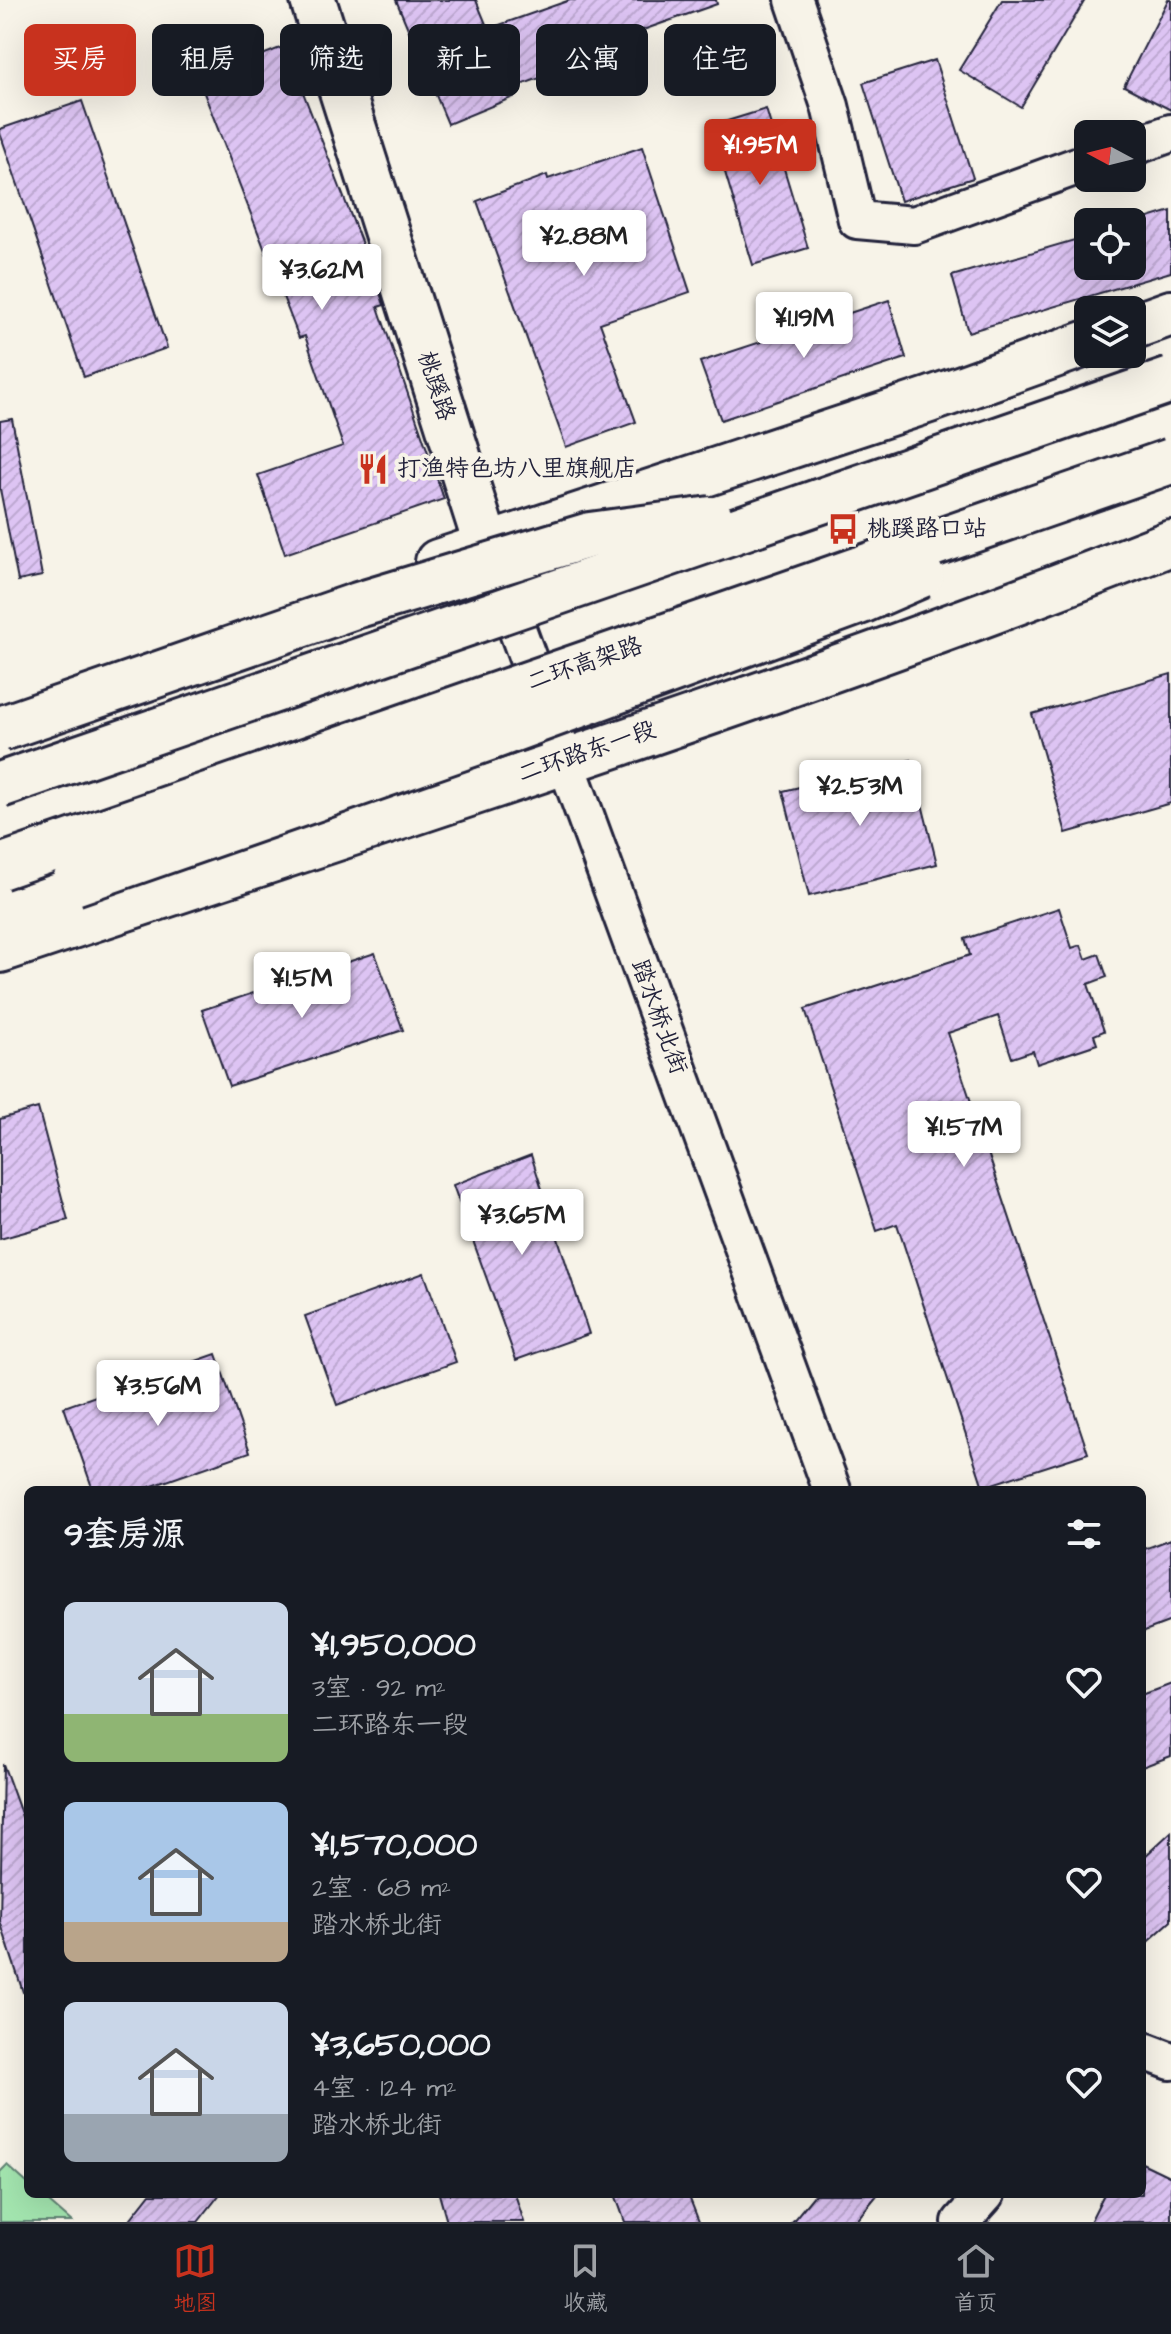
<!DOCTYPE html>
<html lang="zh">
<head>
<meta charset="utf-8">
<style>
  body { margin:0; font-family:"Architects Daughter","LXGW WenKai TC",sans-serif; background:#242831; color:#f1f3f6; height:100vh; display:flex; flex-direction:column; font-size:30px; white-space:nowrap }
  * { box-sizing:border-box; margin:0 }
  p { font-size:26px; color:#9ea1a6 }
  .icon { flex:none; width:44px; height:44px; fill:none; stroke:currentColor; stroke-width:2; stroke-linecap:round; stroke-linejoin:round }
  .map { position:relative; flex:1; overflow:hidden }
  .side { position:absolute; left:24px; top:1486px; width:1122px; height:712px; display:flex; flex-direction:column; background:#171b24; border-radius:12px; box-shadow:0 8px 32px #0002 }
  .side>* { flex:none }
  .hud { position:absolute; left:24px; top:24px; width:1124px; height:72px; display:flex; gap:16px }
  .needle { width:52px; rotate:277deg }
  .fabs { position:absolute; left:1074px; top:120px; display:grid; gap:16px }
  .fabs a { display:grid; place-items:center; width:72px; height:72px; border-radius:12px; background:#171b24; box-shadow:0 8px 32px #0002; font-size:40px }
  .price { position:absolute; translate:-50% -68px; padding:0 18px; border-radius:8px; background:#fff; color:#222; font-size:26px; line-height:52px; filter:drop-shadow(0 2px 4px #0008) }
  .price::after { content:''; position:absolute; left:50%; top:48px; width:24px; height:18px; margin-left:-12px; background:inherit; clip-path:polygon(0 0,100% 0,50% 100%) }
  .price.on { background:#c8321e; color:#fff }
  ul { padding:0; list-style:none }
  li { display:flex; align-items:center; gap:24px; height:200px; padding:0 40px }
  li span { display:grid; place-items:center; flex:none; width:224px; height:160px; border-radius:12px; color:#555 }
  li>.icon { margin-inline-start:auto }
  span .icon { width:96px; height:96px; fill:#fffc; stroke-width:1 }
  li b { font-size:34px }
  h2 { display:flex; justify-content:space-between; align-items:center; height:96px; padding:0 40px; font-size:34px }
  .tag { padding:0 28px; border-radius:12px; background:#171b24; box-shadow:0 8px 32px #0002; font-size:28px; line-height:72px }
  .tag.on { background:#c8321e; color:#fff }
  .tab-bar { display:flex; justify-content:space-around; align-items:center; height:112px; border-top:2px solid #363941; background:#171b24; font-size:22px; color:#9ea1a6 }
  .tab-bar a { display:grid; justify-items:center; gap:4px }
  .tab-bar .on { color:#c8321e }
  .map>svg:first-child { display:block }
</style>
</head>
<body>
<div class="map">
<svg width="1171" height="2222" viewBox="0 0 1171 2222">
  <defs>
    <pattern id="building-hatch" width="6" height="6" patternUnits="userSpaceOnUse" patternTransform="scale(2)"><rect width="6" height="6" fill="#ddc4f3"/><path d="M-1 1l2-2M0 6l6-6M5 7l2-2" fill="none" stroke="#bda8d1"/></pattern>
  </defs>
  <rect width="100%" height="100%" fill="#f7f3e8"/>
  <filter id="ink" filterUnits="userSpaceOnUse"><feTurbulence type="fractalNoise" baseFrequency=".0125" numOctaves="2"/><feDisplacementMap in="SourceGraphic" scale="16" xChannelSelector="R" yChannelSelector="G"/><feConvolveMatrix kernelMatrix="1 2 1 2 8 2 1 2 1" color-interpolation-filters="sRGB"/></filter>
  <g filter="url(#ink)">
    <!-- park -->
    <polygon fill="#a3e5af" stroke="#628475" stroke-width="2" points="7,2165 28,2184 28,2194 40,2194 72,2222 0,2222 0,2172"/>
    <!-- building -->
    <g fill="url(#building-hatch)" stroke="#22223b" stroke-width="2">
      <polygon points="396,0 476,0 488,29 570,0 716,0 717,4 623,37 626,47 512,88 516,96 448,124"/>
      <polygon points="1002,0 1085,0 1021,107 959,70"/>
      <polygon points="1168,0 1171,0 1171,110 1124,86"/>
      <polygon points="285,46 374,275 384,305 378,307 444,499 285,554 258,475 343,446 305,336 299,338 199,80"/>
      <polygon points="935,60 973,178 901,201 863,83"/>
      <polygon points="82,101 167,348 84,377 0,133 0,129"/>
      <polygon points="766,109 808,248 753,265 711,126"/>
      <polygon points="642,147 690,292 600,323 636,422 566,447 477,201 547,175 548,179"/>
      <polygon points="1171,211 1171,272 968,332 952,276 1088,236 1088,266 1132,266 1132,223"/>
      <polygon points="889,300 906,358 721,420 700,362"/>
      <polygon points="12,419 42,576 18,581 0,489 0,421"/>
      <polygon points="1171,674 1171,803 1066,833 1032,714"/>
      <polygon points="911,760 937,864 809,896 783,791"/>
      <polygon points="1059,908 1072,948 1081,945 1086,959 1099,954 1107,977 1088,984 1104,1031 1094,1035 1097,1044 1037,1064 1033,1051 1012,1058 998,1016 948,1033 1088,1453 983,1487 897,1224 877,1231 805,1009 970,955 965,939"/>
      <polygon points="375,953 403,1030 229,1086 202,1010"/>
      <polygon points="38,1108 68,1220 0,1239 0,1119"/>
      <polygon points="531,1155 589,1334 516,1360 453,1185"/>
      <polygon points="424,1273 456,1362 337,1405 305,1316"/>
      <polygon points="216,1354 250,1452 141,1490 93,1490 64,1407"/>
      <polygon points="1171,1539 1171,1621 1142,1632 1142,1550"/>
      <polygon points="1171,1683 1171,1756 1142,1767 1142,1694"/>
      <polygon points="3,1764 28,1833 28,1991 23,1992 0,1921"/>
      <polygon points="1171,1832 1171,1921 1142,1947 1142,1859"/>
      <polygon points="1142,2163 1171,2177 1171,2222 1090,2222 1104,2194 1142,2194"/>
      <polygon points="150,2194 220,2194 198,2222 128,2222"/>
      <polygon points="439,2194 515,2194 524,2222 447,2222"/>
      <polygon points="615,2194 688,2194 699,2222 625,2222"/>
      <polygon points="815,2194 878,2194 855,2222 792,2222"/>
    </g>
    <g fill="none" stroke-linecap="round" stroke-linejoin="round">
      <defs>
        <g id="street">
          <polyline points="794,0 830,106 857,220 914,225 1088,162"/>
          <polyline points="1132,147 1171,133"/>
          <polyline points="486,544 832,1490"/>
          <polyline points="1142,2050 1171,2061"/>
          <polyline points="961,2222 986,2194"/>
        </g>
        <g id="secondary">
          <polyline points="313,0 486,544"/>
          <polyline points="1132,327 1171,313"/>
          <polyline points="438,562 929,400 1088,343"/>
          <path d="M0 950C391 819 787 694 1171 543"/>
        </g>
        <polyline id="highway" points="0,909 74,883"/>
      </defs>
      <!-- street casing -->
      <use href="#street" stroke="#22223b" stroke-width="42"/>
      <!-- secondary casing -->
      <use href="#secondary" stroke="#22223b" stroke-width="50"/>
      <!-- highway casing -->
      <use href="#highway" stroke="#22223b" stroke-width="50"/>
      <!-- street -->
      <use href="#street" stroke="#f7f3e8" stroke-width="36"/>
      <!-- secondary -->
      <use href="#secondary" stroke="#f7f3e8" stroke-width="44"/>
      <!-- highway -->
      <use href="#highway" stroke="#f7f3e8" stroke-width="44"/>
      <defs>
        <g id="highway-bridge">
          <polyline points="0,729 358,605 590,535 711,519"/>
          <polyline points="0,785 1171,380"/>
          <polyline points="0,867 1171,461"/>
          <polyline points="74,883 489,738 861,601 921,575"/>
        </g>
      </defs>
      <!-- highway-bridge casing -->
      <use href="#highway-bridge" stroke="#22223b" stroke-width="50" stroke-linecap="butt"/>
      <!-- highway-bridge -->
      <use href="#highway-bridge" stroke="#f7f3e8" stroke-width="44"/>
    </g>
  </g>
  <!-- icons -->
  <defs>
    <symbol id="restaurant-bare" viewBox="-9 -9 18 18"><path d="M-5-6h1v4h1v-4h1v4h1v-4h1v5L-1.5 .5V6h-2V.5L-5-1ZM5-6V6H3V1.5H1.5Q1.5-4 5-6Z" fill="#c8321e" stroke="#f7f3e8" stroke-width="2.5" paint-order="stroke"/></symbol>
    <symbol id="bus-bare" viewBox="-9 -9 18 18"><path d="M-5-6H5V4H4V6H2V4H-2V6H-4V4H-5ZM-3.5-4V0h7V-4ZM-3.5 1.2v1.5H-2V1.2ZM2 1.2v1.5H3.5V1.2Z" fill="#c8321e" stroke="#f7f3e8" stroke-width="2.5" paint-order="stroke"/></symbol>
  </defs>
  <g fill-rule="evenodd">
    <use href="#restaurant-bare" x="351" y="447" width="44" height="44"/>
    <use href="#bus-bare" x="821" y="507" width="44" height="44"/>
  </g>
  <g text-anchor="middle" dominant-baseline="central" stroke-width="8" stroke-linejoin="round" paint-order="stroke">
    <!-- street labels -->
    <g font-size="24" fill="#22223b" stroke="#f7f3e8">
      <text transform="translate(436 386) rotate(72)">桃蹊路</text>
      <text transform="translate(585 664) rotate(-19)">二环高架路</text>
      <text transform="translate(587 752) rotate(-19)">二环路东一段</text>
      <text transform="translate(659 1017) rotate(70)">踏水桥北街</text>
    </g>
    <!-- poi labels -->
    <g font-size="24" fill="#22223b" stroke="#f7f3e8" text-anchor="start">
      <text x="397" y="469">打渔特色坊八里旗舰店</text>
      <text x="867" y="529">桃蹊路口站</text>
    </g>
  </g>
</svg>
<div class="fabs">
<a><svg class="needle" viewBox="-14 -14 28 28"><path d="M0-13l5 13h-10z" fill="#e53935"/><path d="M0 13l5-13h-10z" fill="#9ea1a6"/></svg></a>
<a><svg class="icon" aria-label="locate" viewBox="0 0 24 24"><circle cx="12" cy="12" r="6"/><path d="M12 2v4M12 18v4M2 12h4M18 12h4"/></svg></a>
<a><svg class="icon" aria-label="layers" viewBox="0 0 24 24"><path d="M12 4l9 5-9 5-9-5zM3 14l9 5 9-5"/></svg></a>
</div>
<b class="price on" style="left:760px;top:187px">¥1.95M</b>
<b class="price" style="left:584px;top:278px">¥2.88M</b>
<b class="price" style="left:322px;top:312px">¥3.62M</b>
<b class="price" style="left:804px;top:360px">¥1.19M</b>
<b class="price" style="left:860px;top:828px">¥2.53M</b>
<b class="price" style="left:302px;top:1020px">¥1.5M</b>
<b class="price" style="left:964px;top:1169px">¥1.57M</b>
<b class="price" style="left:522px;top:1257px">¥3.65M</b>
<b class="price" style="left:158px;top:1428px">¥3.56M</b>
<div class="hud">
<a class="tag on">买房</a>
<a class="tag">租房</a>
<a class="tag">筛选</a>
<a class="tag">新上</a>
<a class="tag">公寓</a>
<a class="tag">住宅</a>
</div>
<section class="side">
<h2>9套房源<svg class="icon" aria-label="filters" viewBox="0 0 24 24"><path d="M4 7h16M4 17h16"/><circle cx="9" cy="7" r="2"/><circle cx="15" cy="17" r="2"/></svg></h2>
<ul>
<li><span style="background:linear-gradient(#c9d6e8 70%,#8fb573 0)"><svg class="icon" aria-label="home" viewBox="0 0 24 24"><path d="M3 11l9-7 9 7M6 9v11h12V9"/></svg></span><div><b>¥1,950,000</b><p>3室 · 92 m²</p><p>二环路东一段</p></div><svg class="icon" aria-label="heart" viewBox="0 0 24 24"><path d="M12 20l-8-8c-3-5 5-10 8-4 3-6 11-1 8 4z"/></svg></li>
<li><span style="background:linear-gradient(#a9c7e8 75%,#b9a48a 0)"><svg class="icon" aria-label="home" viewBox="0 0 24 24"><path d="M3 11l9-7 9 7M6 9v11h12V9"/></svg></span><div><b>¥1,570,000</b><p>2室 · 68 m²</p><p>踏水桥北街</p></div><svg class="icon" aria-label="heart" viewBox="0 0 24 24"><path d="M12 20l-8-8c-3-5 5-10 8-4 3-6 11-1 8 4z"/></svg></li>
<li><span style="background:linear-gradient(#c9d6e8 70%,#9aa5b1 0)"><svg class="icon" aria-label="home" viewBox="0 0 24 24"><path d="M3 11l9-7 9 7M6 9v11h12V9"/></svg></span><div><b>¥3,650,000</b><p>4室 · 124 m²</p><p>踏水桥北街</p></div><svg class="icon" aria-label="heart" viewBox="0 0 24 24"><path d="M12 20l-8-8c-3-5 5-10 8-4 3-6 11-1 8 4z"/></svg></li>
</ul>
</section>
</div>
<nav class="tab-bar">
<a class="on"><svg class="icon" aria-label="map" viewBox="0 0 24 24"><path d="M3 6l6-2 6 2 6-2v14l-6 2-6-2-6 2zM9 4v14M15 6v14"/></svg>地图</a>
<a><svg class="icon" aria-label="saved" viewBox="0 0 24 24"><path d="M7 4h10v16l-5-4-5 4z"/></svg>收藏</a>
<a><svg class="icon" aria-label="home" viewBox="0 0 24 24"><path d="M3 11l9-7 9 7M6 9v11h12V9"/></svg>首页</a>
</nav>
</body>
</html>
